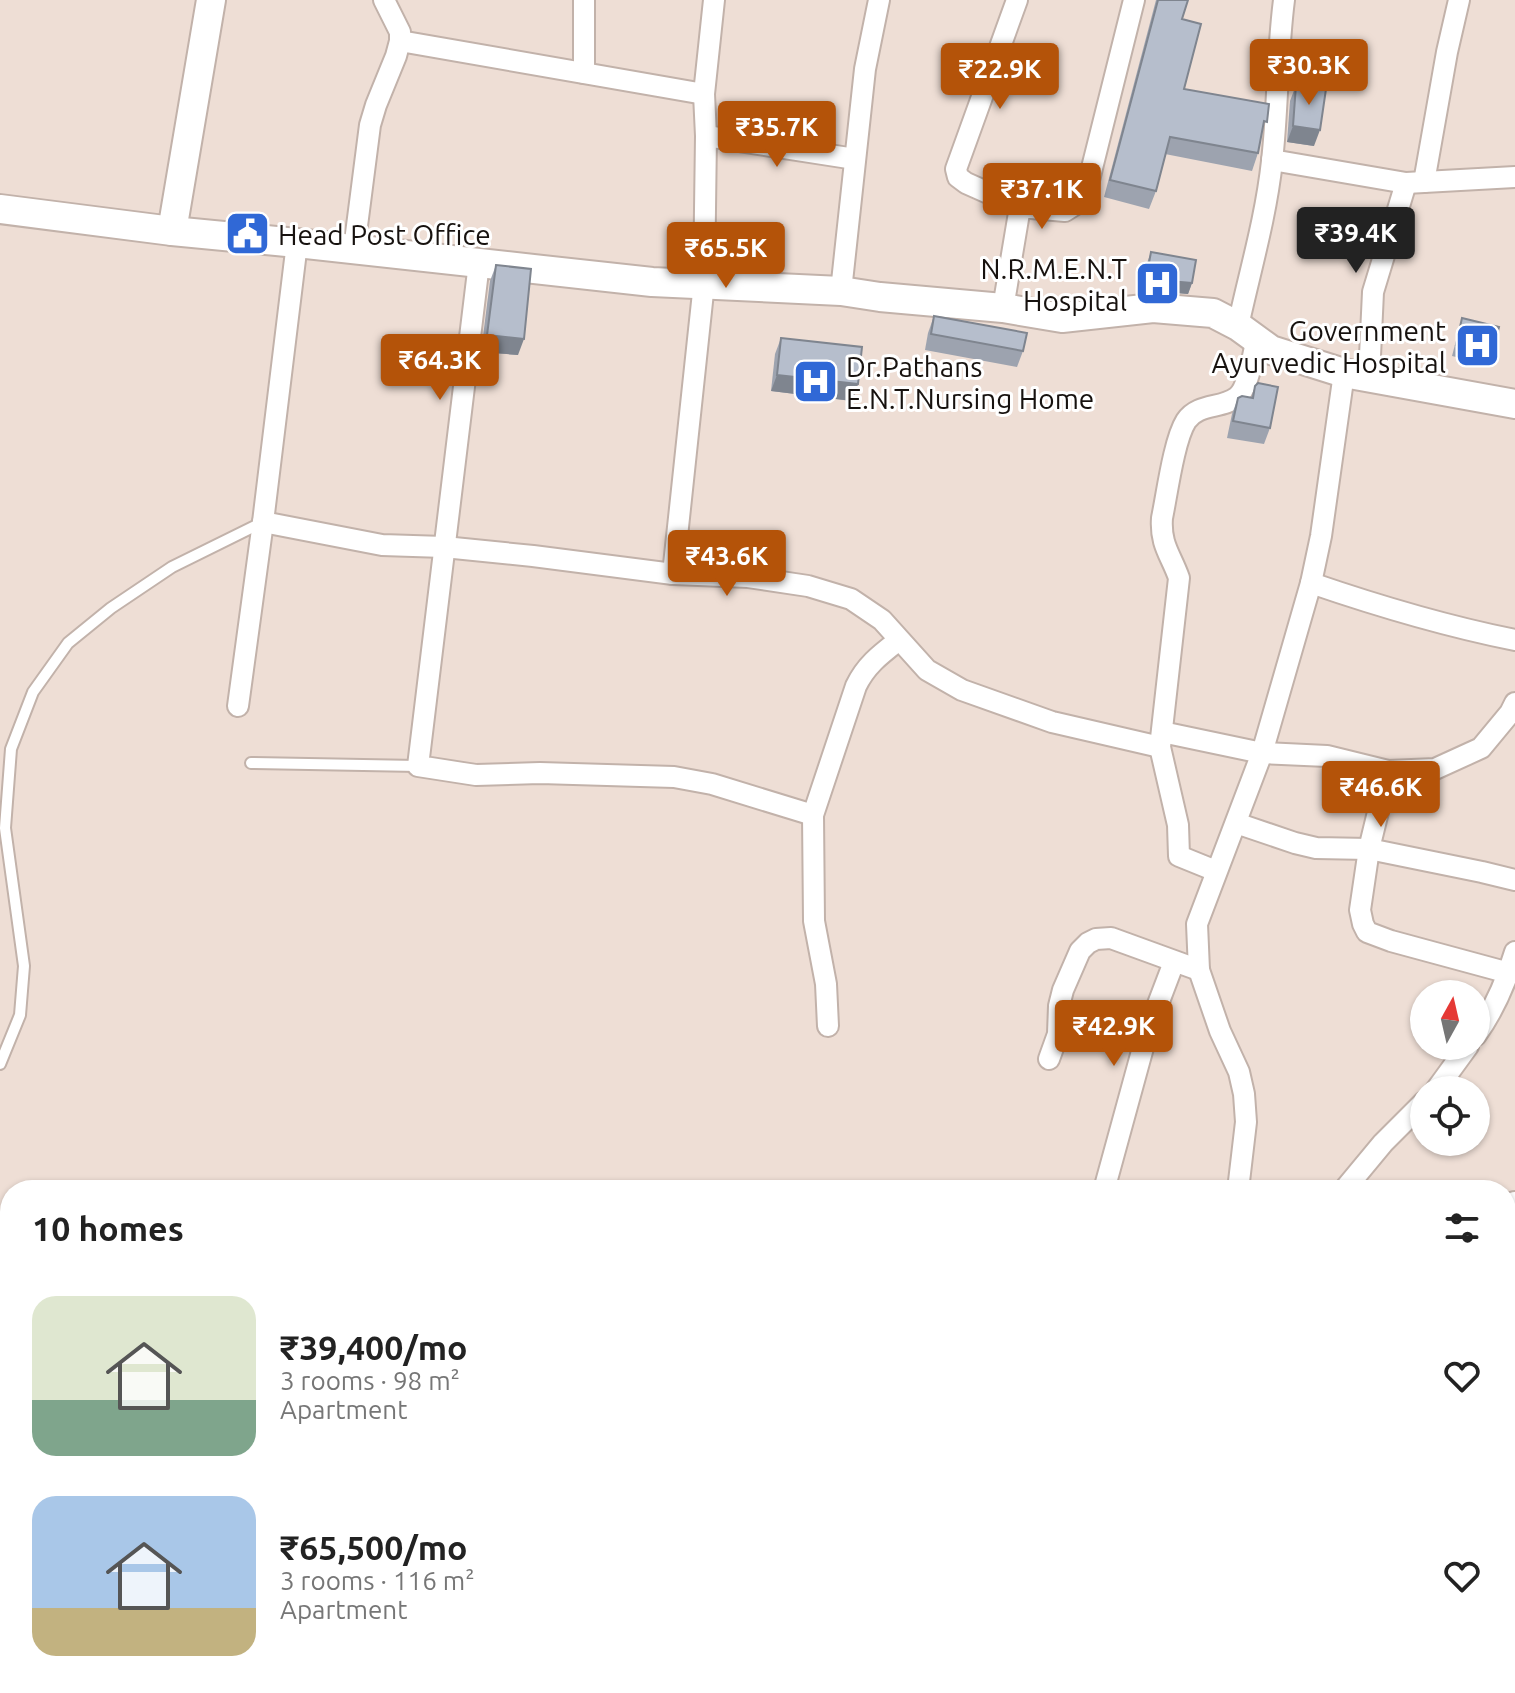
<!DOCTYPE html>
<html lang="en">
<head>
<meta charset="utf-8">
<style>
  body { margin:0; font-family:Ubuntu,sans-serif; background:#f2f2f2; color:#222; height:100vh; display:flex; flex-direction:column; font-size:30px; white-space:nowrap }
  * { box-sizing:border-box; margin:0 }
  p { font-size:26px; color:#767676 }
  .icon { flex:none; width:44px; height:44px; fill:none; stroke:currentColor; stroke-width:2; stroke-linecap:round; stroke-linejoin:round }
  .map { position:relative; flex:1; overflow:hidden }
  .sheet { position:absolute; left:0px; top:1180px; width:1516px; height:514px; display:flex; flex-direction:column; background:#fff; border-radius:32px 32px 0 0; box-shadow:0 2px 6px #0004 }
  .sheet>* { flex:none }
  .needle { width:52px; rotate:8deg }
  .fabs { position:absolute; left:1410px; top:980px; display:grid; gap:16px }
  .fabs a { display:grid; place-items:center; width:80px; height:80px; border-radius:50%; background:#fff; box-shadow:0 2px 6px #0004; font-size:40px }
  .price { position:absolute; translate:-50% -68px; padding:0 18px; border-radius:8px; background:#b45309; color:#fff; font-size:26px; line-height:52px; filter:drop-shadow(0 2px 4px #0008) }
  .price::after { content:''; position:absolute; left:50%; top:48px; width:24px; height:18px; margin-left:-12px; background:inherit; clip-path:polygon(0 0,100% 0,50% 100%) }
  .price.active { background:#222; color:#fff }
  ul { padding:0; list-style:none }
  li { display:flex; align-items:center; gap:24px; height:200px; padding:0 32px }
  li span { display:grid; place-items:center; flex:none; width:224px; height:160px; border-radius:24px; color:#555 }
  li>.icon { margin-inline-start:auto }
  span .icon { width:96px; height:96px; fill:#fffc; stroke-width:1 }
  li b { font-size:34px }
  h2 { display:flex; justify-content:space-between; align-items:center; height:96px; padding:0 32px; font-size:34px }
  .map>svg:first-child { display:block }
</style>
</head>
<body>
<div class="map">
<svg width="1515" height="1693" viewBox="0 0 1515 1693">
  <rect width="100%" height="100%" fill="#eeded5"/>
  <!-- water -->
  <polygon fill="#f2a579" points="780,1684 892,1684 910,1693 776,1693"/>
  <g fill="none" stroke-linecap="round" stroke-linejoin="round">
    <defs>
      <g id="service">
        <polyline points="251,763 418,766"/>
        <polyline points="0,1064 20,1015 24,966 5,828 11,749 33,692 68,643 111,608 172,567 263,522"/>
      </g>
      <g id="minor">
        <polyline points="1017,0 956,169 958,177 966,183 1020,207"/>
        <polyline points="400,41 704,94"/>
        <polyline points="584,73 584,0"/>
        <polyline points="706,136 855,159"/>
        <polyline points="1272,160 1406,183 1515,177"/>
        <polyline points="1424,182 1447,52 1459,0"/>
        <polyline points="354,249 370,125 376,105 396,56 400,41 400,32 384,0"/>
        <polyline points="479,263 418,766 476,775 540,773 674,777 712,784 813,815"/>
        <polyline points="841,291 865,69 879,0"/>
        <polyline points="1003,308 1020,207 1065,211 1076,204 1089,180 1134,0"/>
        <path d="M1238 326C1250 271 1266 217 1272 161 1278 108 1277 54 1284 0"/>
        <polyline points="1369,377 1373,292 1406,183"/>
        <polyline points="263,522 382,545 444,547 533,556 673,574 748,577 808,586 851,599 882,620 927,670 962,690 1052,722 1160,747"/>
        <polyline points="673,574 704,283 706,136 704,94 714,0"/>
        <path d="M1311 583C1378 606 1445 626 1515 640"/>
        <polyline points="238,706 263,522 297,243"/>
        <polyline points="1162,732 1262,753 1327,756 1388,771 1435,769 1481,748 1510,713 1515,703"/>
        <polyline points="1388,771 1369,849 1360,910 1363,924 1367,932 1391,941 1509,973"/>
        <polyline points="1236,823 1295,843 1316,848 1369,849 1482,872 1515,880"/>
        <path d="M1216 871 1179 856 1178 825 1160 747 1179 578C1171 555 1160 545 1162 518 1167 494 1174 440 1186 421 1198 403 1222 409 1237 397 1249 388 1253 353 1257 338"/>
        <path d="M828 1026 826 984 814 921 813 815 856 686C866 665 881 654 899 640"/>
        <path d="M1476 1035C1494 1010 1506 982 1515 952"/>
        <polyline points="1049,1059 1058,1034 1059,1006 1063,990 1080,951 1088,943 1096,939 1111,938 1199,970"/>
        <polyline points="1436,1090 1468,1046"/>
        <polyline points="1104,1190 1147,1033 1174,962"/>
        <polyline points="1238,1190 1246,1122 1244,1094 1239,1072 1220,1031 1199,970 1197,924 1262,753 1311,583 1321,536 1344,373"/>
        <polyline points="1344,1190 1383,1143 1424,1102"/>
      </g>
      <g id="secondary">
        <polyline points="0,209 172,231 297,243 652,282 841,291 880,297 1003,308 1062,318 1153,308 1213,313 1238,326 1271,350 1344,373 1515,404"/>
        <polyline points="172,231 211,0"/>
        <polyline points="1506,1214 1515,1206"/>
        <polyline points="702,1693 709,1684"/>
      </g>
    </defs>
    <!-- service casing -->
    <use href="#service" stroke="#c2b2aa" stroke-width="14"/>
    <!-- minor casing -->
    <use href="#minor" stroke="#c2b2aa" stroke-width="24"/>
    <!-- secondary casing -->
    <use href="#secondary" stroke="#c2b2aa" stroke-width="32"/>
    <!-- service -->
    <use href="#service" stroke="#fff" stroke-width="10"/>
    <!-- minor -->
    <use href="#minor" stroke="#fff" stroke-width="20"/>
    <!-- secondary -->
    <use href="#secondary" stroke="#fff" stroke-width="28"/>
  </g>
  <!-- wall -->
  <g fill="#9da3af">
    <polygon points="1156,0 1188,0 1182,19 1184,89 1261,139 1258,153 1252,171 1165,154 1156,191 1149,209 1104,197"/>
    <polygon points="1296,85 1314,146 1287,142 1290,101"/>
    <polygon points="1151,252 1192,283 1188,294 1142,290 1147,263"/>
    <polygon points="496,265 518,355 481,352 490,281"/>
    <polygon points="934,316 1023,351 1017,367 925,350 928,333"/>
    <polygon points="1462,318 1492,354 1488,365 1452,356"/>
    <polygon points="781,338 858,384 852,401 771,391 775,354"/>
    <polygon points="1255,386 1270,428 1264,444 1227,438 1232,414 1238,398 1251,398"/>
  </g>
  <!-- shaded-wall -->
  <g fill="#7f858f">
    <polygon points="1293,126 1320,130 1314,146 1287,142"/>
    <polygon points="1146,279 1192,283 1188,294 1142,290"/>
    <polygon points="487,335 524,339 518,355 481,352"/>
    <polygon points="777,375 858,384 852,401 771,391"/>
  </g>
  <!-- building -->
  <g fill="#b6becc" stroke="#7f858f" stroke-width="2">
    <polygon points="1158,0 1188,0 1182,19 1201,24 1184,89 1269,104 1267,122 1264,121 1258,153 1170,137 1156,191 1110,180"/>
    <polygon points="1296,85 1326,89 1320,130 1293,126"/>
    <polygon points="1151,252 1196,260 1192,283 1146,279"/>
    <polygon points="496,265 531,269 524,339 487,335"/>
    <polygon points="934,316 1027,333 1023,351 931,334"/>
    <polygon points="1462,318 1499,327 1492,354 1456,345"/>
    <polygon points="781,338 862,347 858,384 777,375"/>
    <polygon points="1258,383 1278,387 1270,428 1233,421 1238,398 1242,396 1253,398 1255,386"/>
  </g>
  <!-- icons -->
  <defs>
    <symbol id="civic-square" viewBox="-11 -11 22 22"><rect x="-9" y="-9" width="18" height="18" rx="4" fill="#3068d6" stroke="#fff"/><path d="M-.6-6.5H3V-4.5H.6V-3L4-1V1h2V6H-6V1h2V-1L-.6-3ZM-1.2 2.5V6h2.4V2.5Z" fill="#fff"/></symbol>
    <symbol id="hospital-square" viewBox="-11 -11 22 22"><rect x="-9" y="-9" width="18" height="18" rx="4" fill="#3068d6" stroke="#fff"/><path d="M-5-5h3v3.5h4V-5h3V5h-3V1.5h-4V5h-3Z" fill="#fff"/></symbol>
  </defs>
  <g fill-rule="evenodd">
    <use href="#civic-square" x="222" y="208" width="51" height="51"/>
    <use href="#hospital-square" x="1132" y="258" width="51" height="51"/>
    <use href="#hospital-square" x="1452" y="320" width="51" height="51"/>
    <use href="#hospital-square" x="790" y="356" width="51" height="51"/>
  </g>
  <g text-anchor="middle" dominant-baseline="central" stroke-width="6" stroke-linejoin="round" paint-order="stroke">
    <!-- poi labels -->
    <g font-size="28" fill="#17120f" stroke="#fff" text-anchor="start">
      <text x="278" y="234">Head Post Office</text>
      <text x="1127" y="268" text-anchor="end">N.R.M.E.N.T<tspan x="1127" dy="32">Hospital</tspan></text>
      <text x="1446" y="330" text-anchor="end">Government<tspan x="1446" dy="32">Ayurvedic Hospital</tspan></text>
      <text x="846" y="366">Dr.Pathans<tspan x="846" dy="32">E.N.T.Nursing Home</tspan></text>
    </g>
  </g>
</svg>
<div class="fabs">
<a><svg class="needle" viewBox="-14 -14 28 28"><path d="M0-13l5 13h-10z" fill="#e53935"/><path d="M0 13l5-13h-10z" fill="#767676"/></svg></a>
<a><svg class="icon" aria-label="locate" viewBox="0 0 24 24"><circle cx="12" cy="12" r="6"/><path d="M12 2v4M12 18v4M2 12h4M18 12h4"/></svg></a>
</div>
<b class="price" style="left:1309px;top:107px">₹30.3K</b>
<b class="price" style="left:1000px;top:111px">₹22.9K</b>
<b class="price" style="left:777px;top:169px">₹35.7K</b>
<b class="price" style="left:1042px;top:231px">₹37.1K</b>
<b class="price active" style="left:1356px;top:275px">₹39.4K</b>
<b class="price" style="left:726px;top:290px">₹65.5K</b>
<b class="price" style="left:440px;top:402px">₹64.3K</b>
<b class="price" style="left:727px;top:598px">₹43.6K</b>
<b class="price" style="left:1381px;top:829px">₹46.6K</b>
<b class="price" style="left:1114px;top:1068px">₹42.9K</b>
<section class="sheet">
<h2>10 homes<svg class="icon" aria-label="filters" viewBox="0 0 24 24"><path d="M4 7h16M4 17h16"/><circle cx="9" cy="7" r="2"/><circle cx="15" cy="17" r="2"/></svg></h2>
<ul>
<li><span style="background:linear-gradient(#dfe7d0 65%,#7fa58c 0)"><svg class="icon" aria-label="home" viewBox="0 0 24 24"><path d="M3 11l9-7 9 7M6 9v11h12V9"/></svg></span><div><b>₹39,400/mo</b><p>3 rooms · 98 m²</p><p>Apartment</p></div><svg class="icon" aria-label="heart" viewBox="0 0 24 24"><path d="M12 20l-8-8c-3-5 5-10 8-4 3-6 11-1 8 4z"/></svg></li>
<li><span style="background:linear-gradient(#a9c7e8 70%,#c2b280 0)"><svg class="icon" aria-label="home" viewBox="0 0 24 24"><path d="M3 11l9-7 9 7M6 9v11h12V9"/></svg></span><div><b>₹65,500/mo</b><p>3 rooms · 116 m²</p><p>Apartment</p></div><svg class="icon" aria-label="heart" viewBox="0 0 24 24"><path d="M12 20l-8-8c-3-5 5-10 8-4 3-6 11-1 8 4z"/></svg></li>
</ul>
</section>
</div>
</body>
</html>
